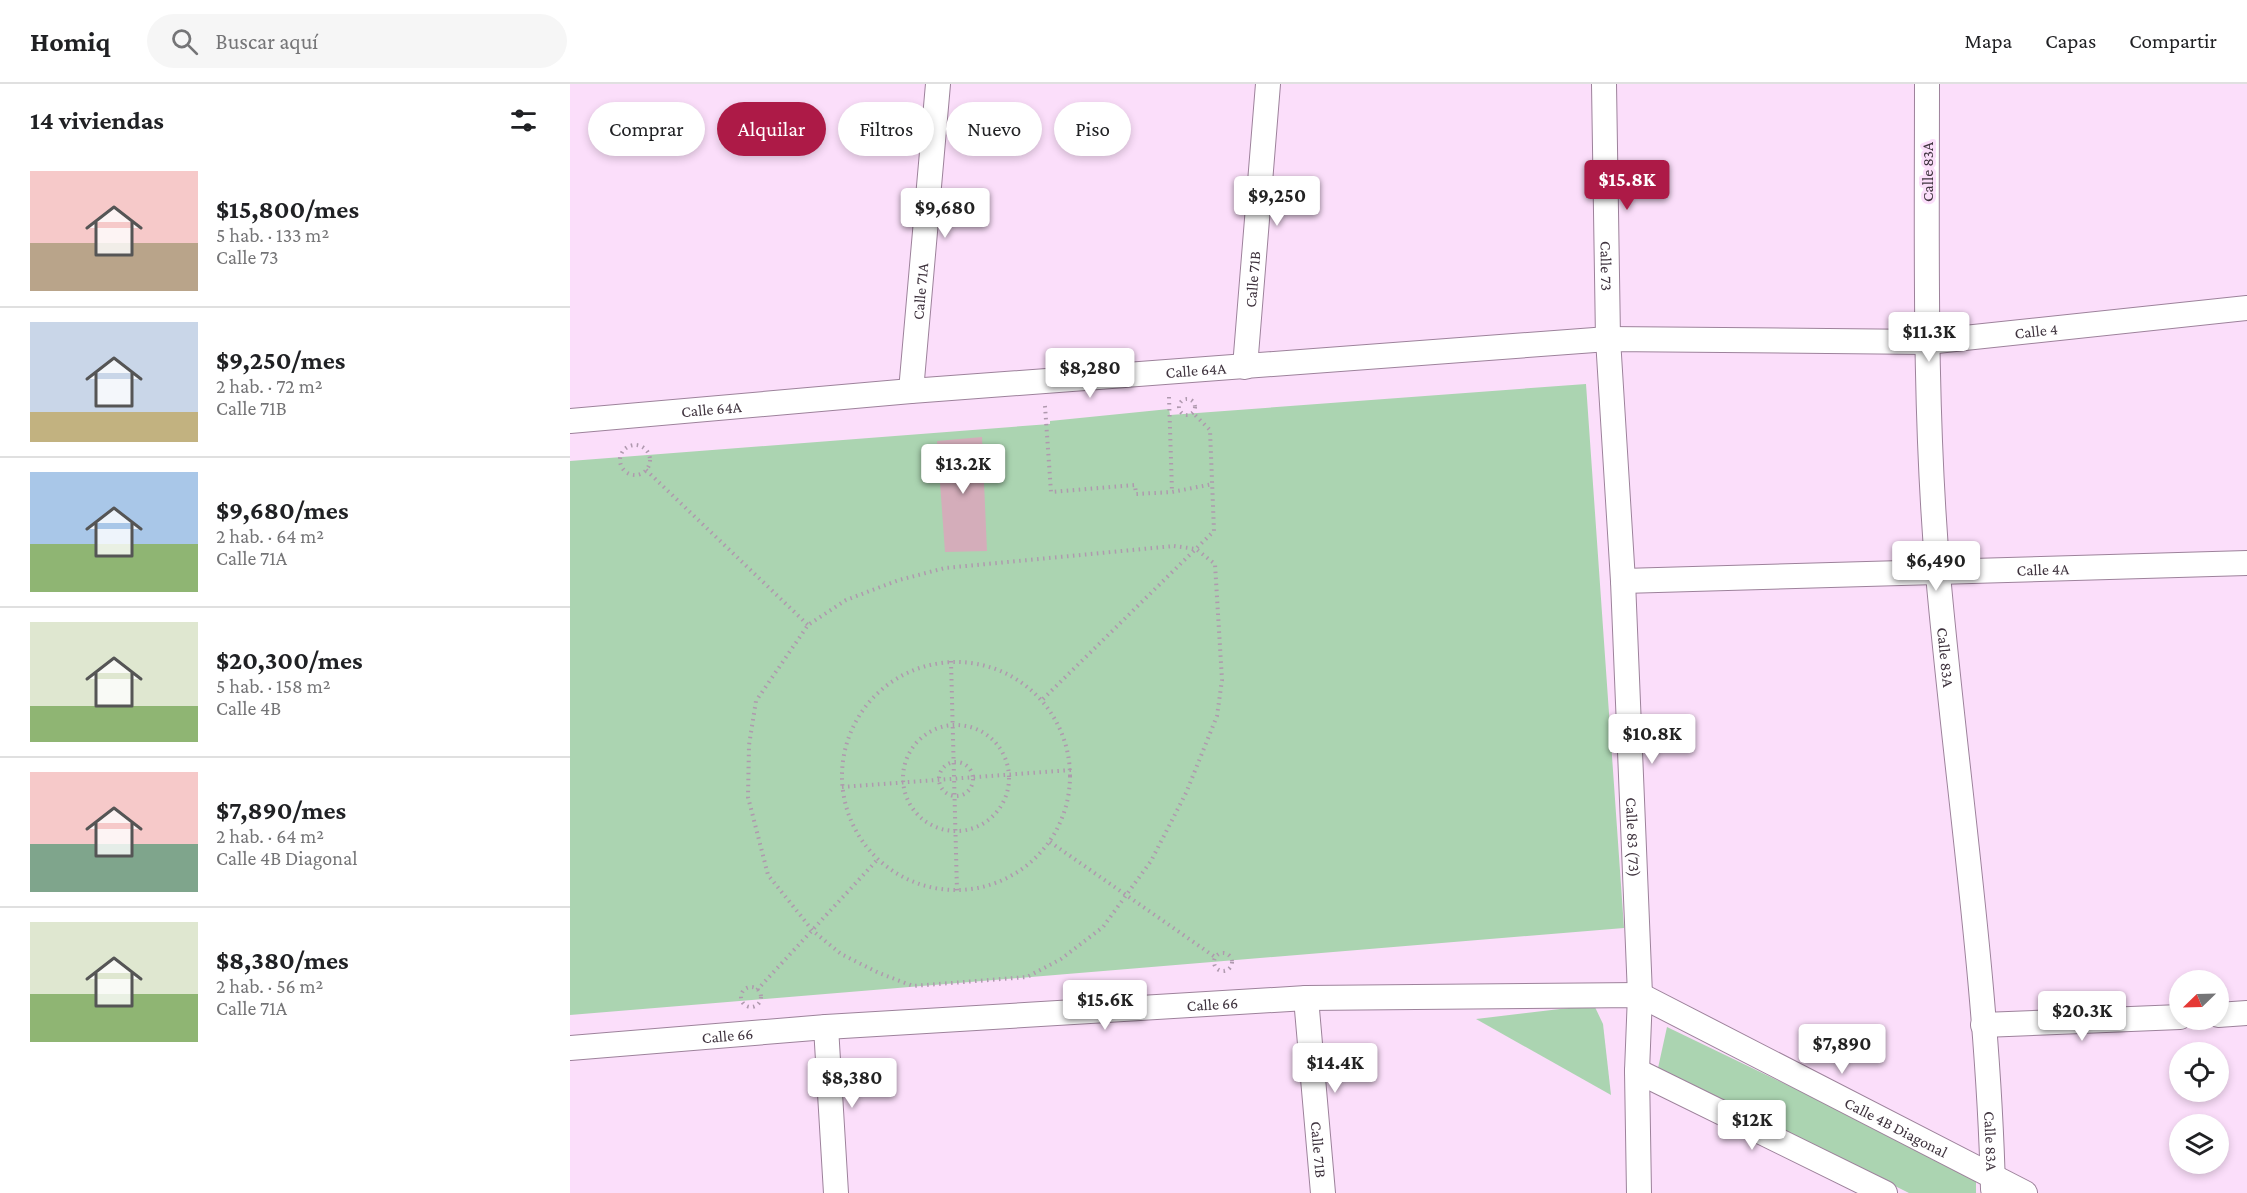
<!DOCTYPE html>
<html lang="es">
<head>
<meta charset="utf-8">
<style>
  body { margin:0; font-family:"Crimson Pro",serif; background:#f6f6f6; color:#202124; height:100vh; display:flex; flex-direction:column; font-size:22px; white-space:nowrap }
  * { box-sizing:border-box; margin:0 }
  p { font-size:20px; color:#757577 }
  .icon { flex:none; width:33px; height:33px; fill:none; stroke:currentColor; stroke-width:2; stroke-linecap:round; stroke-linejoin:round }
  .map { position:relative; flex:1; overflow:hidden }
  .details { display:flex; flex-direction:column; background:#fff; width:570px }
  .details>* { flex:none }
  .top-card { position:absolute; left:18px; top:18px; width:570px; height:54px; display:flex; gap:12px }
  .needle { width:39px; rotate:247deg }
  .tools { position:absolute; left:1599px; top:886px; display:grid; gap:12px }
  .tools a { display:grid; place-items:center; width:60px; height:60px; border-radius:50%; background:#fff; box-shadow:0 3px 9px #0003; font-size:30px }
  .price { position:absolute; translate:-50% -51px; padding:0 14px; border-radius:6px; background:#fff; color:#222; font-size:20px; line-height:39px; filter:drop-shadow(0 2px 3px #0008) }
  .price::after { content:''; position:absolute; left:50%; top:36px; width:18px; height:14px; margin-left:-9px; background:inherit; clip-path:polygon(0 0,100% 0,50% 100%) }
  .price.current { background:#ad1a47; color:#fff }
  ul { padding:0; list-style:none }
  li { display:flex; align-items:center; gap:18px; height:150px; padding:0 30px }
  li+li { border-top:2px solid #e0e0e0 }
  li span { display:grid; place-items:center; flex:none; width:168px; height:120px; border-radius:0px; color:#555 }
  li>.icon { margin-inline-start:auto }
  span .icon { width:72px; height:72px; fill:#fffc; stroke-width:1 }
  li b { font-size:26px }
  h2 { display:flex; justify-content:space-between; align-items:center; height:72px; padding:0 30px; font-size:26px }
  .chip { padding:0 21px; border-radius:27px; background:#fff; box-shadow:0 3px 9px #0003; font-size:21px; line-height:54px }
  .chip.current { background:#ad1a47; color:#fff }
  header { display:flex; align-items:center; gap:36px; box-sizing:border-box; height:84px; padding:0 30px; background:#fff; border-bottom:2px solid #e0e0e0 }
  header strong { font-size:28px }
  nav { display:flex; gap:33px; margin-inline-start:auto; font-size:21px }
  .search { width:420px; height:54px; background:#f6f6f6; display:flex; align-items:center; gap:15px; box-sizing:border-box; padding:0 21px; border-radius:33px; color:#757577; font-size:22px }
  main { display:flex; flex:1; min-height:0 }
  .map>svg:first-child { display:block }
</style>
</head>
<body>
<header>
<strong>Homiq</strong>
<div class="search"><svg class="icon" aria-label="search" viewBox="0 0 24 24"><circle cx="10" cy="10" r="6"/><path d="M15 15l6 6"/></svg>Buscar aquí</div>
<nav><a>Mapa</a><a>Capas</a><a>Compartir</a></nav>
</header>
<main>
<section class="details">
<h2>14 viviendas<svg class="icon" aria-label="filters" viewBox="0 0 24 24"><path d="M4 7h16M4 17h16"/><circle cx="9" cy="7" r="2"/><circle cx="15" cy="17" r="2"/></svg></h2>
<ul>
<li><span style="background:linear-gradient(#f6c9c9 60%,#b9a48a 0)"><svg class="icon" aria-label="home" viewBox="0 0 24 24"><path d="M3 11l9-7 9 7M6 9v11h12V9"/></svg></span><div><b>$15,800/mes</b><p>5 hab. · 133 m²</p><p>Calle 73</p></div></li>
<li><span style="background:linear-gradient(#c9d6e8 75%,#c2b280 0)"><svg class="icon" aria-label="home" viewBox="0 0 24 24"><path d="M3 11l9-7 9 7M6 9v11h12V9"/></svg></span><div><b>$9,250/mes</b><p>2 hab. · 72 m²</p><p>Calle 71B</p></div></li>
<li><span style="background:linear-gradient(#a9c7e8 60%,#8fb573 0)"><svg class="icon" aria-label="home" viewBox="0 0 24 24"><path d="M3 11l9-7 9 7M6 9v11h12V9"/></svg></span><div><b>$9,680/mes</b><p>2 hab. · 64 m²</p><p>Calle 71A</p></div></li>
<li><span style="background:linear-gradient(#dfe7d0 70%,#8fb573 0)"><svg class="icon" aria-label="home" viewBox="0 0 24 24"><path d="M3 11l9-7 9 7M6 9v11h12V9"/></svg></span><div><b>$20,300/mes</b><p>5 hab. · 158 m²</p><p>Calle 4B</p></div></li>
<li><span style="background:linear-gradient(#f6c9c9 60%,#7fa58c 0)"><svg class="icon" aria-label="home" viewBox="0 0 24 24"><path d="M3 11l9-7 9 7M6 9v11h12V9"/></svg></span><div><b>$7,890/mes</b><p>2 hab. · 64 m²</p><p>Calle 4B Diagonal</p></div></li>
<li><span style="background:linear-gradient(#dfe7d0 60%,#8fb573 0)"><svg class="icon" aria-label="home" viewBox="0 0 24 24"><path d="M3 11l9-7 9 7M6 9v11h12V9"/></svg></span><div><b>$8,380/mes</b><p>2 hab. · 56 m²</p><p>Calle 71A</p></div></li>
</ul>
</section>
<div class="map">
<svg width="1677" height="1109" viewBox="0 0 1677 1109">
  <rect width="100%" height="100%" fill="#fbdefa"/>
  <!-- green -->
  <g fill="#abd4b1">
    <polygon points="1016,300 1054,844 0,931 0,377 480,340 480,337 599,325 600,331"/>
    <polygon points="1024,921 1033,940 1041,1011 906,935"/>
    <polygon points="1097,943 1406,1092 1406,1109 1339,1109 1088,984"/>
  </g>
  <!-- building -->
  <polygon fill="#d4adba" points="412,353 417,467 375,468 367,357"/>
  <g fill="none" stroke-linecap="round" stroke-linejoin="round">
    <defs>
      <g id="street">
        <path id="s1" d="M1034 0 1038 255 1053 497 1070 911 1067 987 1069 1109"/>
        <path id="s2" d="M1357 0C1357 163 1354 327 1368 490 1386 694 1418 899 1423 1105"/>
        <path id="s3" d="M675 283 698 0"/>
        <path id="s4" d="M341 307 368 0"/>
        <path id="s5" d="M0 337 341 307 1038 255 1357 258 1677 224"/>
        <path id="s6" d="M1053 497 1677 479"/>
        <path id="s7" d="M736 914 753 1109"/>
        <polyline points="1648,931 1677,929"/>
        <polyline points="1413,941 1610,933"/>
        <polyline points="256,943 266,1109"/>
        <path id="s8" d="M0 964 256 943 736 914 1070 911 1455 1109"/>
        <polyline points="1067,987 1315,1109"/>
      </g>
    </defs>
    <!-- street casing -->
    <use href="#street" stroke="#9d829b" stroke-width="26"/>
    <!-- path -->
    <g stroke="#af99ae" stroke-width="4" stroke-dasharray="1.5 4.5" stroke-linecap="butt">
      <polyline points="599,313 602,408"/>
      <circle cx="617" cy="323" r="8"/>
      <polyline points="475,322 481,408 565,401 566,410 602,408 643,400"/>
      <circle cx="65" cy="376" r="15"/>
      <polyline points="76,386 238,541"/>
      <polygon points="604,462 626,465 645,480 652,596 647,632 616,709 581,777 533,843 491,875 457,893 343,902 309,889 271,870 243,847 198,791 178,713 179,661 186,617 238,541 276,516 329,496 375,484"/>
      <polyline points="381,577 387,807"/>
      <circle cx="386" cy="692" r="114"/>
      <polyline points="473,615 644,447 640,346 623,329"/>
      <circle cx="386" cy="694" r="53"/>
      <circle cx="386" cy="695" r="17"/>
      <polyline points="272,703 501,686"/>
      <polyline points="480,758 645,873"/>
      <circle cx="653" cy="878" r="9"/>
      <circle cx="181" cy="913" r="10"/>
      <polyline points="187,906 308,775"/>
    </g>
    <!-- street -->
    <use href="#street" stroke="#fff" stroke-width="24"/>
  </g>
  <g text-anchor="middle" dominant-baseline="central" stroke-width="6" stroke-linejoin="round" paint-order="stroke">
    <!-- street labels -->
    <g font-size="16" fill="#3f333e" stroke="#fbdefa">
      <text transform="translate(1357 88) rotate(-90)">Calle 83A</text>
      <text stroke="none"><textPath href="#s1" startOffset="182">Calle 73</textPath></text>
      <text stroke="none"><textPath href="#s3" startOffset="88">Calle 71B</textPath></text>
      <text stroke="none"><textPath href="#s4" startOffset="100">Calle 71A</textPath></text>
      <text stroke="none"><textPath href="#s5" startOffset="1470">Calle 4</textPath></text>
      <text stroke="none"><textPath href="#s5" startOffset="628">Calle 64A</textPath></text>
      <text stroke="none"><textPath href="#s5" startOffset="142">Calle 64A</textPath></text>
      <text stroke="none"><textPath href="#s6" startOffset="420">Calle 4A</textPath></text>
      <text stroke="none"><textPath href="#s2" startOffset="574">Calle 83A</textPath></text>
      <text stroke="none"><textPath href="#s1" startOffset="754">Calle 83 (73)</textPath></text>
      <text stroke="none"><textPath href="#s8" startOffset="644">Calle 66</textPath></text>
      <text stroke="none"><textPath href="#s8" startOffset="158">Calle 66</textPath></text>
      <text stroke="none"><textPath href="#s8" startOffset="1360">Calle 4B Diagonal</textPath></text>
      <text stroke="none"><textPath href="#s2" startOffset="1060">Calle 83A</textPath></text>
      <text stroke="none"><textPath href="#s7" startOffset="152">Calle 71B</textPath></text>
    </g>
  </g>
</svg>
<div class="tools">
<a><svg class="needle" viewBox="-14 -14 28 28"><path d="M0-13l5 13h-10z" fill="#e53935"/><path d="M0 13l5-13h-10z" fill="#757577"/></svg></a>
<a><svg class="icon" aria-label="locate" viewBox="0 0 24 24"><circle cx="12" cy="12" r="6"/><path d="M12 2v4M12 18v4M2 12h4M18 12h4"/></svg></a>
<a><svg class="icon" aria-label="layers" viewBox="0 0 24 24"><path d="M12 4l9 5-9 5-9-5zM3 14l9 5 9-5"/></svg></a>
</div>
<b class="price current" style="left:1057px;top:127px">$15.8K</b>
<b class="price" style="left:707px;top:143px">$9,250</b>
<b class="price" style="left:375px;top:155px">$9,680</b>
<b class="price" style="left:1359px;top:279px">$11.3K</b>
<b class="price" style="left:520px;top:315px">$8,280</b>
<b class="price" style="left:393px;top:411px">$13.2K</b>
<b class="price" style="left:1366px;top:508px">$6,490</b>
<b class="price" style="left:1082px;top:681px">$10.8K</b>
<b class="price" style="left:535px;top:947px">$15.6K</b>
<b class="price" style="left:1512px;top:958px">$20.3K</b>
<b class="price" style="left:1272px;top:991px">$7,890</b>
<b class="price" style="left:765px;top:1010px">$14.4K</b>
<b class="price" style="left:282px;top:1025px">$8,380</b>
<b class="price" style="left:1182px;top:1067px">$12K</b>
<div class="top-card">
<a class="chip">Comprar</a>
<a class="chip current">Alquilar</a>
<a class="chip">Filtros</a>
<a class="chip">Nuevo</a>
<a class="chip">Piso</a>
</div>
</div>
</main>
</body>
</html>
